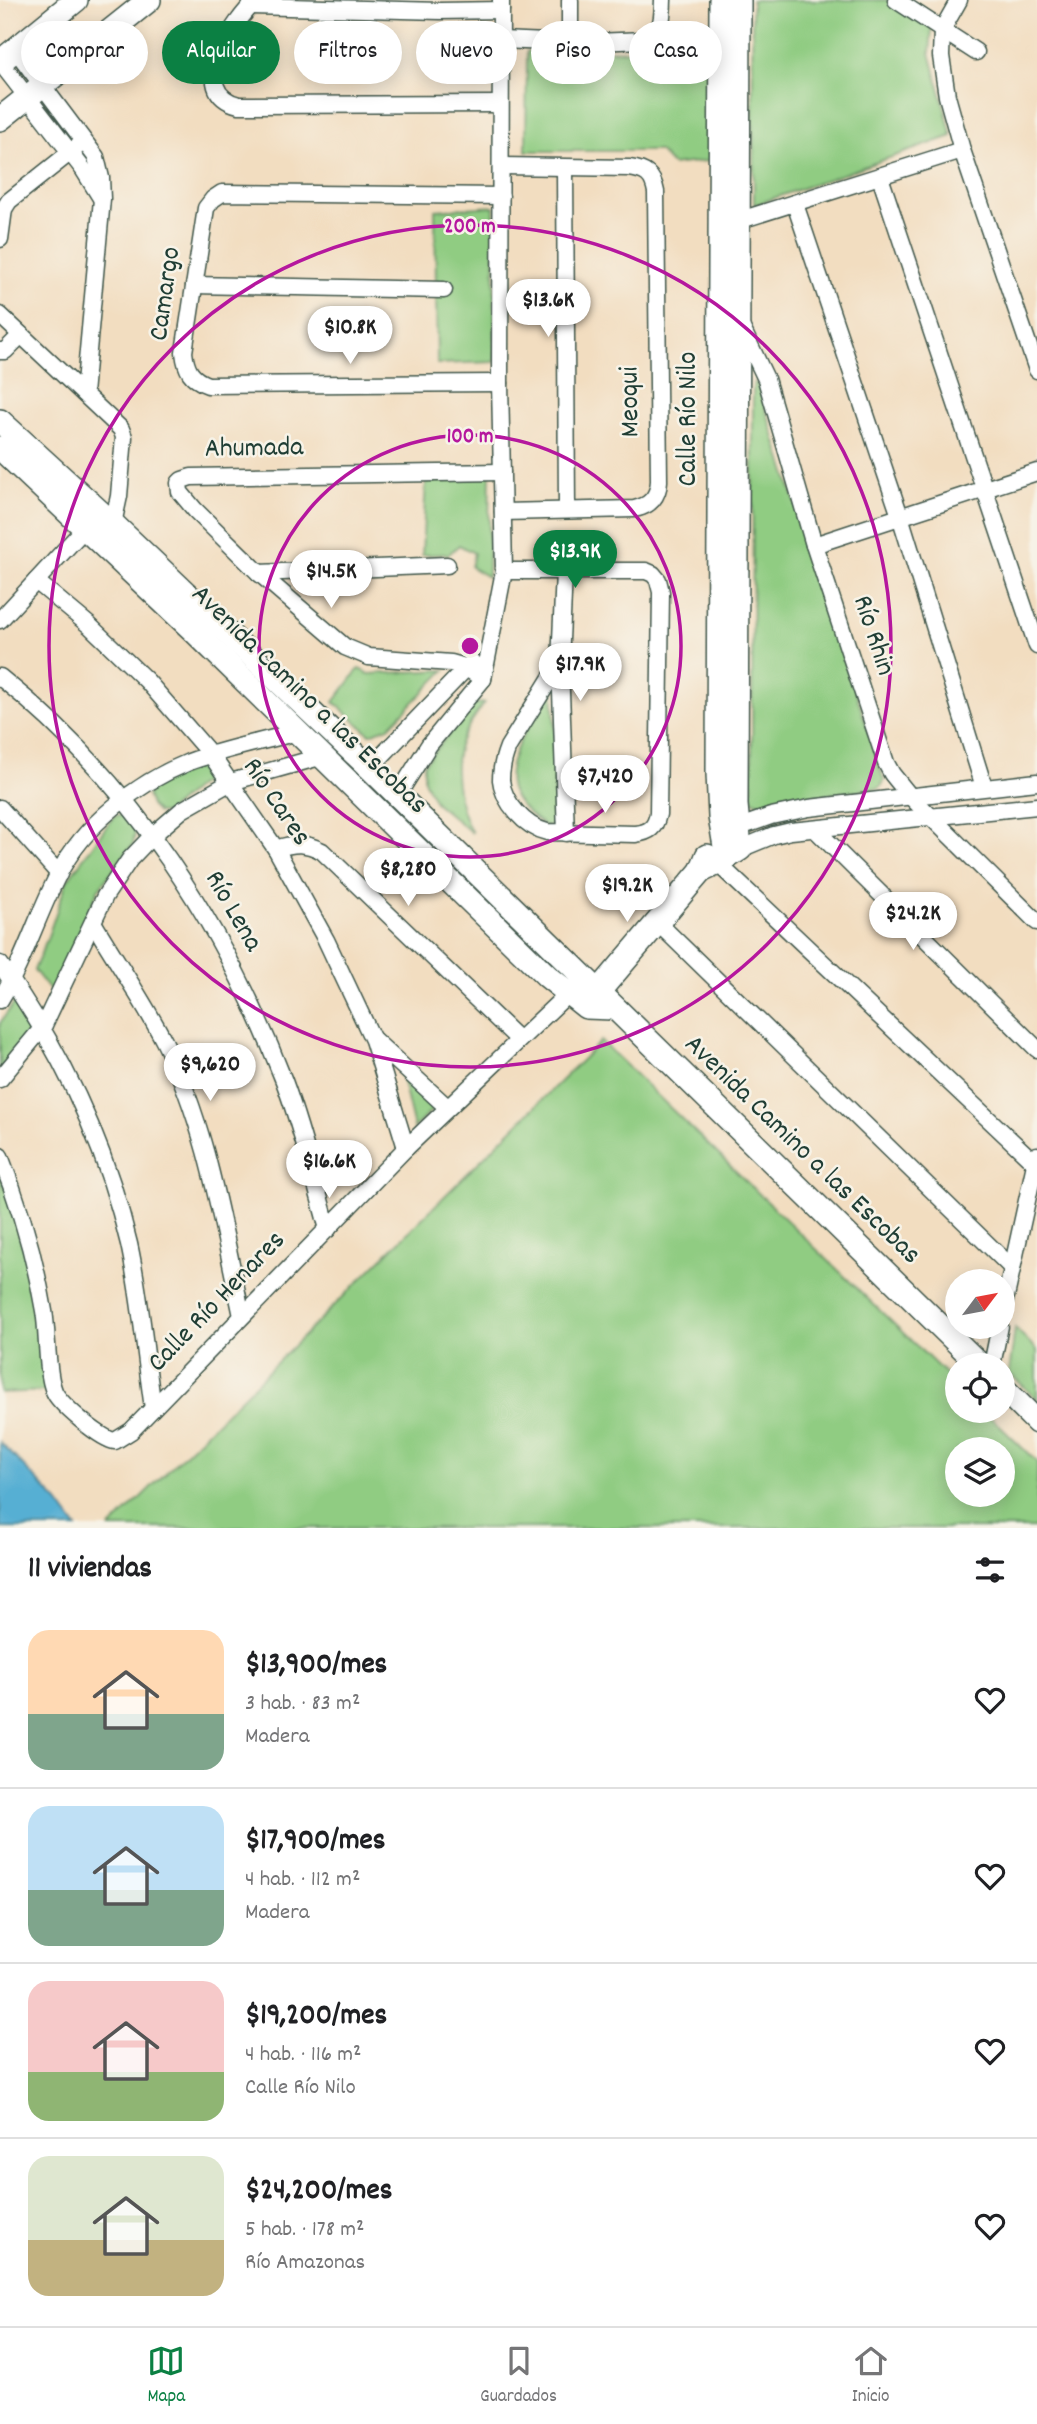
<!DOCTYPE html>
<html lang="es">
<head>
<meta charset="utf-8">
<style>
  body { margin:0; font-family:Dekko,sans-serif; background:#f6f6f6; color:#202124; height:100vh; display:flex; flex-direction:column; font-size:26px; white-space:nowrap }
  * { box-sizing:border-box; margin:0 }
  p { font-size:23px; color:#757577 }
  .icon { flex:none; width:38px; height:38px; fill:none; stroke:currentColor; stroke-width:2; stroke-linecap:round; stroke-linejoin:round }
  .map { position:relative; height:1528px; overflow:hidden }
  .sheet { display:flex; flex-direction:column; background:#fff; flex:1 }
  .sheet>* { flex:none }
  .banner { position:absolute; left:21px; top:21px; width:996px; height:63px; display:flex; gap:14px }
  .needle { width:46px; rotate:58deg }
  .controls { position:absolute; left:945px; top:1269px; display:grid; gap:14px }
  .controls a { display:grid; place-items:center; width:70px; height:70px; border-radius:50%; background:#fff; box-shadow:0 4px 18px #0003; font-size:35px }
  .price { position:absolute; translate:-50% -60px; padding:0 16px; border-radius:24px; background:#fff; color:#222; font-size:23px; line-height:46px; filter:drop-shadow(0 2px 4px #0008) }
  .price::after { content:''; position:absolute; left:50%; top:42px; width:21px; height:16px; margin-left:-10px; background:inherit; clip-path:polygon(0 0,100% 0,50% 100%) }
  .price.on { background:#0b8043; color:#fff }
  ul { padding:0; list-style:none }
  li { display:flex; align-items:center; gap:21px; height:175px; padding:0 28px }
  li+li { border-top:2px solid #e0e0e0 }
  li span { display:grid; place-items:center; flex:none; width:196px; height:140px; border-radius:21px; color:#555 }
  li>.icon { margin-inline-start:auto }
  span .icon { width:84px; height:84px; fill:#fffc; stroke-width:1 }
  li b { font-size:30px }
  h2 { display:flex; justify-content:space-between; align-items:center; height:84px; padding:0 28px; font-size:30px }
  .tag { padding:0 24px; border-radius:32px; background:#fff; box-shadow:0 4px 18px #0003; font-size:24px; line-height:63px }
  .tag.on { background:#0b8043; color:#fff }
  .dock { display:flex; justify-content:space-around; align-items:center; height:98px; border-top:2px solid #e0e0e0; background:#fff; font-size:19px; color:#757577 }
  .dock a { display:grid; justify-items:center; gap:4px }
  .dock .on { color:#0b8043 }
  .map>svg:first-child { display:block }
</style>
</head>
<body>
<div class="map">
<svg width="1037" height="1528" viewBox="0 0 1037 1528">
  <rect width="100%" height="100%" fill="#f7f3e8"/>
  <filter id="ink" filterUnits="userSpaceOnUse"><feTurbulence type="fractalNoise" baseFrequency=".0143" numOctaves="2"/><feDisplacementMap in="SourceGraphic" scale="14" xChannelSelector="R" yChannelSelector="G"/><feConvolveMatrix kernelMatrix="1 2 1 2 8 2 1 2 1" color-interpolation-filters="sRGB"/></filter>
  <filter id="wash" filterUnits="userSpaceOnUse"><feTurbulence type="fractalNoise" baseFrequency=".00686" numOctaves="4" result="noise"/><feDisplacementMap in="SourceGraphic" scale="28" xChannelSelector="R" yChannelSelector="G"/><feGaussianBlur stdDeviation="1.57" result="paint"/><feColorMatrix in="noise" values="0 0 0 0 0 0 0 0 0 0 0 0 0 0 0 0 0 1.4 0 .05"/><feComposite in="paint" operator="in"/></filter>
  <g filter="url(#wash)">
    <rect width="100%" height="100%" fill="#f2ddc0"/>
    <!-- green -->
    <g fill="#90cc82" stroke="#58845b" stroke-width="2" fill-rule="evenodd">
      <polygon points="752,0 888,0 932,28 930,53 952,136 754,205"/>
      <polygon points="686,38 714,39 714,160 672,165 659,151 526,151 527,51 672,50"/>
      <polygon points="494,206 495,362 437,364 435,210"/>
      <polygon points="755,382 758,385 884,781 882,785 879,788 759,803 752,800 753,385"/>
      <polygon points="490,473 488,577 471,567 474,553 459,545 449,554 422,555 426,480"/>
      <polygon points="359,669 369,674 445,670 389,727 370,734 334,702"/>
      <path d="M553 690 559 812C557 821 554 825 546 827 534 818 522 809 514 796 496 766 535 717 550 691Z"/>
      <path d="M484 703C477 714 469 724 463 736 449 762 458 808 472 833L435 802 424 780V764L473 704Z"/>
      <polygon points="208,762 221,776 199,785 166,813 158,813 151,806 147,795 153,785"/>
      <polygon points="129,814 136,828 133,844 98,890 52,993 34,970 47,939 67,881 114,816"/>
      <polygon points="18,997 38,1027 0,1069 0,1023"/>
      <path d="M601 1041 957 1385V1410L984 1411 1037 1462V1528H110ZM957 1449H1003V1494H957Z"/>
      <polygon points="400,1069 438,1104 414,1128"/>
      <polygon points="0,1170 33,1282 49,1391 0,1393"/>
      <polygon points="1015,1328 1037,1350 1037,1399 1009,1373"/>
    </g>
    <!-- water -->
    <polygon fill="#56afd3" stroke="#3a7684" stroke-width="2" points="0,1442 58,1502 77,1528 0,1528"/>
  </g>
  <g filter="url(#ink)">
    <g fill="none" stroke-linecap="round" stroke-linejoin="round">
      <defs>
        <g id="street">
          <path d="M257 0C234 20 185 92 239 105L500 104"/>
          <polyline points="570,0 570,43"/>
          <polyline points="896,0 976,52"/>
          <polyline points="959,0 942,30 941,56 947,96 962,150 1037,370"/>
          <polyline points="251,6 440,11 501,10"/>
          <path d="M501 40 570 43 645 40C664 28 662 21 663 0"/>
          <polyline points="15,49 96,157 101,178 102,199 84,394"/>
          <polyline points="0,62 83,169 101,198"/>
          <path d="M502 166 629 168C646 170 653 175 656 192L659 481C658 497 650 506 634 509L503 512"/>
          <polyline points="565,168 567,510"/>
          <polyline points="880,177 1037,646"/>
          <polyline points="795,204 900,516 984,787"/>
          <polyline points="731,223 962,150"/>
          <polyline points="0,239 4,209 9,201 77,147"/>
          <polyline points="194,285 444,290"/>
          <polyline points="0,315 121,429 124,437 119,496 113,524"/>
          <polyline points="740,324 766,379 814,545 886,763 892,774 909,795 1037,922"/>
          <polyline points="0,351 5,351 21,335"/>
          <path d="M500 383 208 385C191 379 186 370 184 352L206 208 213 199 222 193 501 196"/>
          <polyline points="814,545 1037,472"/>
          <path d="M504 571H646L653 574 658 580 661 592 658 814C655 828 650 832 635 834L547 832C525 827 503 802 501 780 501 768 504 757 508 747L560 663"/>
          <polyline points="564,572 560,663 566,833"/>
          <polyline points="259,573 447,565"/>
          <polyline points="36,581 90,626 147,681 211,755 276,849 326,940 373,1040 406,1148"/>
          <polyline points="0,620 85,528"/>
          <path d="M0 677C132 782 224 925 284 1081 302 1129 314 1179 328 1229"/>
          <polyline points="483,679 465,667 451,663 369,657 345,647 259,573 195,510 180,492 179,483 182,480 191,477 502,472"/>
          <polyline points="370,768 472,662"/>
          <polyline points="397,796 429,745 483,679 504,571 500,383 501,0"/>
          <polyline points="0,808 59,874"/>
          <polyline points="737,828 771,816 809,808 1037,782"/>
          <polyline points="815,829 1037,1049"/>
          <path d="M276 849C294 843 305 842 322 851L518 1039"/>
          <polyline points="740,849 774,835 791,831 1037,806"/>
          <polyline points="711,857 1035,1163"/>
          <path d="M93 922C116 961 143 1000 164 1041 207 1126 222 1224 242 1316"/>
          <polyline points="657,922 1011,1267"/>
          <path d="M0 964C60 1048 105 1143 129 1244 141 1298 145 1354 153 1408"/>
          <path d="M0 1000C24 961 37 916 58 875 84 824 137 783 189 762 224 749 261 742 297 732"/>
          <polyline points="374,1040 447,1107"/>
          <polyline points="0,1079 43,1027 105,896 130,859 153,835 182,810 231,782 323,756"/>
          <path d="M0 1156C20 1206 35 1258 44 1311 48 1333 46 1372 54 1391 58 1403 102 1440 115 1441L131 1431 406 1148 576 986"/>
          <polyline points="1003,1310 1037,1155"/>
          <polyline points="992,1365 1000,1326"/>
        </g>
        <g id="secondary">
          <polyline points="721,0 718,773 720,817 727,858"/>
          <polyline points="0,62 76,0"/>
          <polyline points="0,119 149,0"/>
          <polyline points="0,421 113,524 370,768 980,1365"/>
          <polyline points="0,448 194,631 547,976 586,1007 612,1008"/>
          <polyline points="701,871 718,863 740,849 736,805 739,0"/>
          <polyline points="588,1004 701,871 707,856"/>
          <polyline points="1003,1388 1037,1422"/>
        </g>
      </defs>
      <!-- street casing -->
      <use href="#street" stroke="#3f5549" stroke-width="19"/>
      <!-- secondary casing -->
      <use href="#secondary" stroke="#3f5549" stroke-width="26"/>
      <!-- street -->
      <use href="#street" stroke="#fff" stroke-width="16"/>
      <!-- secondary -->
      <use href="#secondary" stroke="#fff" stroke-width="23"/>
    </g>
  </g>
  <!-- distance rings -->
  <g fill="none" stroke="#b5179e" stroke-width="3.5">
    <circle cx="470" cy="646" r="211"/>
    <circle cx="470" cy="646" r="421"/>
  </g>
  <g text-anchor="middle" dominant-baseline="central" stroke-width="5" stroke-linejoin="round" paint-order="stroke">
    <!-- street labels -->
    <g font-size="28" fill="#1f3d34" stroke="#f7f3e8">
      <text transform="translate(167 294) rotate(-82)">Camargo</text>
      <text transform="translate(632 402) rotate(-91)">Meoqui</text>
      <text transform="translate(690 419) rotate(-90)">Calle Río Nilo</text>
      <text transform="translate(254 450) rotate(-1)">Ahumada</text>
      <text transform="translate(872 636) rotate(72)">Río Rhin</text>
      <text transform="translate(308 701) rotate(44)">Avenida Camino a las Escobas</text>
      <text transform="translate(275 803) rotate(56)">Río Cares</text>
      <text transform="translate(232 912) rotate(60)">Río Lena</text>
      <text transform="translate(801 1151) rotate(44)">Avenida Camino a las Escobas</text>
      <text transform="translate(218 1303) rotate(-46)">Calle Río Henares</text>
    </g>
  </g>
  <circle cx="470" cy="646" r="10" fill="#b5179e" stroke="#f7f3e8" stroke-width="3.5"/>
  <g font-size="21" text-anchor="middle" font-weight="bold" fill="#b5179e" stroke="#f7f3e8" stroke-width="5" stroke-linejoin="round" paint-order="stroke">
    <text x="470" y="232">200 m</text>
    <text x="470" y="442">100 m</text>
  </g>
</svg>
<div class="controls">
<a><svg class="needle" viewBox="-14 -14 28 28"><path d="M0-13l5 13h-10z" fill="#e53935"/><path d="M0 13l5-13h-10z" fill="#757577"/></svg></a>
<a><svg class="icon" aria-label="locate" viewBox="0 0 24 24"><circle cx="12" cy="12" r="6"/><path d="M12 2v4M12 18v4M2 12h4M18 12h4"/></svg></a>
<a><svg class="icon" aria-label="layers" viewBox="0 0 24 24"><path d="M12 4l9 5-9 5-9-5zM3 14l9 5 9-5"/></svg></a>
</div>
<b class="price" style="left:548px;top:339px">$13.6K</b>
<b class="price" style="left:350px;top:366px">$10.8K</b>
<b class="price on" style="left:575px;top:590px">$13.9K</b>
<b class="price" style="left:331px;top:610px">$14.5K</b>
<b class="price" style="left:580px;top:703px">$17.9K</b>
<b class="price" style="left:605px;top:815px">$7,420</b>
<b class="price" style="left:408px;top:908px">$8,280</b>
<b class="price" style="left:627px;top:924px">$19.2K</b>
<b class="price" style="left:913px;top:952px">$24.2K</b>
<b class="price" style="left:210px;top:1103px">$9,620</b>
<b class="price" style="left:329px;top:1200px">$16.6K</b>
<div class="banner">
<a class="tag">Comprar</a>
<a class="tag on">Alquilar</a>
<a class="tag">Filtros</a>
<a class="tag">Nuevo</a>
<a class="tag">Piso</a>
<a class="tag">Casa</a>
</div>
</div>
<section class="sheet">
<h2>11 viviendas<svg class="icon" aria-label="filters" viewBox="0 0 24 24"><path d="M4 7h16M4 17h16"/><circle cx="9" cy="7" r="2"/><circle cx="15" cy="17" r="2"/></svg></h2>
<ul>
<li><span style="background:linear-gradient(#ffd9b3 60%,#7fa58c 0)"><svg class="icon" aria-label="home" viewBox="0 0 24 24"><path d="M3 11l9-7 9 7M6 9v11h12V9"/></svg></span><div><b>$13,900/mes</b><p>3 hab. · 83 m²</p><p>Madera</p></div><svg class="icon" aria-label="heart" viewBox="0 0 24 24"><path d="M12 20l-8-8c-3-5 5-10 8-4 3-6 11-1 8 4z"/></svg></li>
<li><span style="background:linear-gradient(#bfe0f5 60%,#7fa58c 0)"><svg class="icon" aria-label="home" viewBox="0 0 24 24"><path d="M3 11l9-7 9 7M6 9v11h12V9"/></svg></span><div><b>$17,900/mes</b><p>4 hab. · 112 m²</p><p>Madera</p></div><svg class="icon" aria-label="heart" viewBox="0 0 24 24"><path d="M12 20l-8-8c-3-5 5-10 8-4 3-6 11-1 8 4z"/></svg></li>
<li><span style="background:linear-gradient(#f6c9c9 65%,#8fb573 0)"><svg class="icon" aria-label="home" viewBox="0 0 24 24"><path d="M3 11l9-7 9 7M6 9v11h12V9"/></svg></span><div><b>$19,200/mes</b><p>4 hab. · 116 m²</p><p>Calle Río Nilo</p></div><svg class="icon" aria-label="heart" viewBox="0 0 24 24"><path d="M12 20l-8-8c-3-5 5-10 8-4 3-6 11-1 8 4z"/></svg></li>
<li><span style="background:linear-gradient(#dfe7d0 60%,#c2b280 0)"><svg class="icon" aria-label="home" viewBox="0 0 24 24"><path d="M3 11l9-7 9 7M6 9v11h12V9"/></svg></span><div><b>$24,200/mes</b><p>5 hab. · 178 m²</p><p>Río Amazonas</p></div><svg class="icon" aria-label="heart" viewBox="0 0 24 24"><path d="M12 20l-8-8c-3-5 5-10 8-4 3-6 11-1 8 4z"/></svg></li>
</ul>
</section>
<nav class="dock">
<a class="on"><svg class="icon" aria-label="map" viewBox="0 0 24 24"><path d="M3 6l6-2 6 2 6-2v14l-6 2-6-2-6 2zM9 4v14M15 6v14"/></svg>Mapa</a>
<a><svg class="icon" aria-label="saved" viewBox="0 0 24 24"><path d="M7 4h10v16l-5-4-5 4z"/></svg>Guardados</a>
<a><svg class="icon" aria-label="home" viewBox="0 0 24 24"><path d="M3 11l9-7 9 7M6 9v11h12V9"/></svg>Inicio</a>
</nav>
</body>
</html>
